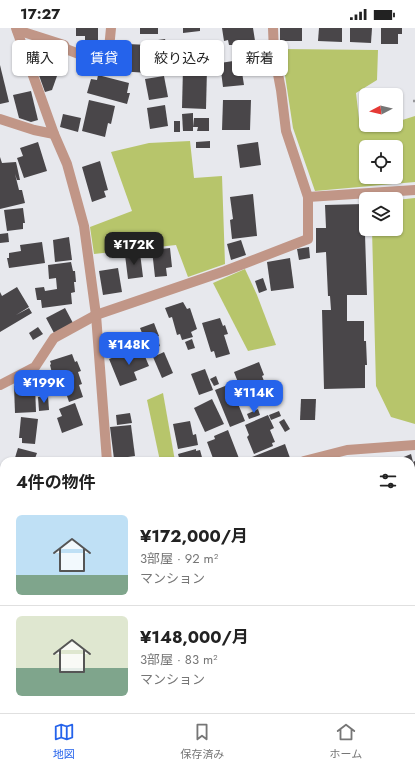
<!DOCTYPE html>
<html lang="ja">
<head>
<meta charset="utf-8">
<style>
  body { margin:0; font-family:Jost,"Noto Sans JP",sans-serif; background:#f2f2f2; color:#222; height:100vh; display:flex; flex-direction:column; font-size:15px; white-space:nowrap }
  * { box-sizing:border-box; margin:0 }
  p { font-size:13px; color:#767676 }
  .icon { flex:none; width:22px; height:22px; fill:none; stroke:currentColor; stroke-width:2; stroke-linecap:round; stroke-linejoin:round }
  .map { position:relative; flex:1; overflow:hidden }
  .side { position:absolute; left:0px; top:429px; width:415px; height:256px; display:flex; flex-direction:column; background:#fff; border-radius:12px 12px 0 0; box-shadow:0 1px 3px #0004 }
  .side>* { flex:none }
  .guide { position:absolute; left:12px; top:12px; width:391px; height:36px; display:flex; gap:8px }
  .needle { width:26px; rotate:263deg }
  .controls { position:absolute; left:359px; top:60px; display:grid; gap:8px }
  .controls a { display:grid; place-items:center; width:44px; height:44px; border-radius:6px; background:#fff; box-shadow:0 1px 3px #0004; font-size:20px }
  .price { position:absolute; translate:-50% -34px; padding:0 9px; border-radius:8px; background:#2563eb; color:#fff; font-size:13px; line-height:26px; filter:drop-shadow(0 1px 2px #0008) }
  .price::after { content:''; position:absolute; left:50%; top:24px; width:12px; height:9px; margin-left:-6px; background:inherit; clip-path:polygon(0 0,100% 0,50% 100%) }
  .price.on { background:#222; color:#fff }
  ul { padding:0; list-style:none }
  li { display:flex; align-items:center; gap:12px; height:100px; padding:0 16px }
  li+li { border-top:1px solid #e0e0e0 }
  li span { display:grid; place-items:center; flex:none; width:112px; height:80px; border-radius:6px; color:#555 }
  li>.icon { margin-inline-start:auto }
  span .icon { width:48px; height:48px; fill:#fffc; stroke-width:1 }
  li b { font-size:17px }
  h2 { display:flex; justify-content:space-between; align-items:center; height:48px; padding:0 16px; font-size:17px }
  .tag { padding:0 14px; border-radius:6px; background:#fff; box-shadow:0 1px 3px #0004; font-size:14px; line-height:36px }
  .tag.on { background:#2563eb; color:#fff }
  .status { display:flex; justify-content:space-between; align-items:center; height:28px; padding:0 20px; background:#fff; direction:ltr }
  .status svg { height:11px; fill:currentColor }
  .tab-bar { display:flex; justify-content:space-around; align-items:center; height:56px; border-top:1px solid #e0e0e0; background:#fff; font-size:11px; color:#767676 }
  .tab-bar a { display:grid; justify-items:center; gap:2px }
  .tab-bar .on { color:#2563eb }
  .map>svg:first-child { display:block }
</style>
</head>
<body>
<div class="status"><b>17:27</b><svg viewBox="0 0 49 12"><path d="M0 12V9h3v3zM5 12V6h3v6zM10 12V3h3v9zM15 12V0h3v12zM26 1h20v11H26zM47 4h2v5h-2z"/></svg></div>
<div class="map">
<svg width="415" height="685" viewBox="0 0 415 685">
  <rect width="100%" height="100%" fill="#e7e8ed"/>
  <!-- green -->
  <g fill="#b7c56b" fill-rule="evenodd">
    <path d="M281 21 378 22 377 52 356 65 359 91 366 92V97H396V94L415 88V154L315 163 293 100ZM366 119H396V149H366Z"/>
    <polygon points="190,113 194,150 222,148 225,236 188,249 176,217 94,226 90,199 132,183 111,124 149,115"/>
    <polygon points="415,170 415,396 391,389 376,358 372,201 396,201 396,172"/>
    <polygon points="245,241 257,267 276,317 248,323 213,255"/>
    <polygon points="163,365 175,433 160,433 147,372"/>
  </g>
  <!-- building -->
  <g fill="#494649">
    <polygon points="76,0 98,0 98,15 85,15 85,8 76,8"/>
    <rect x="140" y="0" width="18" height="6"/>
    <polygon points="183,0 200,0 200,3 183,5"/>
    <polygon points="222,0 253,0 256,19 251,19 252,25 246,25 246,20 235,22 234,17 229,17 228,12 224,13"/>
    <rect x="280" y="0" width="22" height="13"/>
    <polygon points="319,0 342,0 342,14 318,13"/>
    <polygon points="350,0 372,0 371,15 350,14"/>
    <polygon points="381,0 402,0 402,6 398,6 398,16 381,16"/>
    <polygon points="165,11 166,14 172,13 177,39 156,43 152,17 159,16 158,12"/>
    <polygon points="127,16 149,17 148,45 118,43 119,31 121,32 121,24 126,25"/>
    <polygon points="45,23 48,23 57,48 52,62 45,64 32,28"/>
    <polygon points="269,28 271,40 258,43 256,30"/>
    <polygon points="240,32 244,57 223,59 220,35"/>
    <polygon points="0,37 9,74 0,76"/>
    <polygon points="183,40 207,41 206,81 182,80"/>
    <polygon points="98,47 129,55 127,65 130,65 127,76 87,65 91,51 97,52"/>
    <polygon points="164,48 168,69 149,72 145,51"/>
    <polygon points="400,62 402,85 396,86 396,67 384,67 383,63"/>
    <polygon points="31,63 38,92 31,94 19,90 13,67"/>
    <polygon points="89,72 115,78 111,96 108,95 105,109 82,103"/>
    <polygon points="223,72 251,72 250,102 222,102"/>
    <polygon points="165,77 168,98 150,101 147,80"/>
    <polygon points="193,85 193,103 183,103 182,86"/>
    <polygon points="63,86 81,90 78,104 60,99"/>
    <polygon points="194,90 209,90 209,103 197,103 198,99 193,99"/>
    <rect x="174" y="93" width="6" height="11"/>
    <polygon points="210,113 210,120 196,120 196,114"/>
    <polygon points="38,114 47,143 24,150 17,130 23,128 20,120"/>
    <polygon points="258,114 261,137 240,140 237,117"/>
    <polygon points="0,129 2,135 16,134 20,152 17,152 15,146 19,162 22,162 25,175 0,181"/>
    <polygon points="100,133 108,162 104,163 106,169 92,174 82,139"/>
    <polygon points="253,166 257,208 232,211 230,192 233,191 230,169"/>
    <polygon points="364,176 367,267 347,267 347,293 364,293 364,313 366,313 367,337 365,337 365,360 324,361 322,282 331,282 330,268 328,268 326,224 316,225 316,200 326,200 325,177"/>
    <polygon points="23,180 25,195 23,195 23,201 7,203 4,182"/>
    <polygon points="8,205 9,214 0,215 0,206"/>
    <polygon points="69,209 72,232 55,234 53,212"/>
    <polygon points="241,212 246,227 231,232 227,216"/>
    <polygon points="42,214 45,235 9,240 7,230 9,230 9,225 21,223 20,217"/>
    <polygon points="309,219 310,230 299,232 297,221"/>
    <polygon points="170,220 172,239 166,240 167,248 155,249 152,222"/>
    <polygon points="140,225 143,249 128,251 125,227"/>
    <polygon points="290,230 294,260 271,263 267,234"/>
    <polygon points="71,234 73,243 75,243 76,254 74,254 75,264 71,265 72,276 42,280 41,272 37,272 35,260 44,259 45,263 57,261 56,250 49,251 48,237"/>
    <polygon points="118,240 122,264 103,267 99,243"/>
    <polygon points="263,250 267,262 259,265 255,253"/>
    <polygon points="17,259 29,279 16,287 29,280 32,285 0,304 0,264 2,268"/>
    <polygon points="183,274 187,281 190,280 197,301 191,304 193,309 182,312 180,306 177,307 172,289 169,290 165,280"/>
    <polygon points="65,280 73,295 54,305 46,290"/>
    <polygon points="220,290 223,298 225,297 228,306 224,307 230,326 216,330 214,323 211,324 202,295"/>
    <polygon points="154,295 159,308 157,309 160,318 149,322 140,300"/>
    <polygon points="38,299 43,306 33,312 29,305"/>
    <polygon points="192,311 195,320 188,322 185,314"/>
    <polygon points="141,319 149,338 134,344 137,352 120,358 109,331"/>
    <polygon points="164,324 173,345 162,350 153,329"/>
    <polygon points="72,326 75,334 77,333 81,343 78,344 82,356 79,357 83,369 69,374 65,362 60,363 59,359 56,361 50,337 51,336 50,333"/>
    <polygon points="259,334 264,347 262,348 271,370 254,377 252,373 246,375 234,344"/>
    <polygon points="205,341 213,362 199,367 191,346"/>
    <polygon points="216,348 219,356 214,358 210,351"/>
    <polygon points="230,356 245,393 230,399 215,362"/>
    <polygon points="35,357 36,384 15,385 14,358"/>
    <polygon points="48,368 49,382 39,383 38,369"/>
    <polygon points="212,371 224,396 205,404 194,380"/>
    <polygon points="301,371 316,371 315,392 300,392"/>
    <polygon points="75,375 83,397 62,405 57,390 62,388 59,381"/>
    <polygon points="258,381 260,387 249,391 247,386"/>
    <polygon points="279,383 281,388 271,392 269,387"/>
    <polygon points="130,385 132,395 117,397 116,387"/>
    <polygon points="268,387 274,400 270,402 275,414 272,415 273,418 254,426 247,409 249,407 245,397"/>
    <polygon points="21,389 38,391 35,416 22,415 22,410 19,410"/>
    <polygon points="284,391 290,401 285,404 279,394"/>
    <polygon points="190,393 193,407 196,406 198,417 178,421 173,396"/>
    <polygon points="131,397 135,428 114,431 110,399"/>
    <polygon points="228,402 240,433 214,433 207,414 215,411 214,408"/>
    <polygon points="285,416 290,430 282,433 254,433 252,429"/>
    <polygon points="18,420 37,425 34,433 14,433"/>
    <polygon points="196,421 196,423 200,422 203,433 180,433 178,426"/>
    <polygon points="411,426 413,434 415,433 415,456 411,458 411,433 394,433"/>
    <polygon points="3,457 4,457 4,475 0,474"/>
    <polygon points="0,479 4,480 4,503 0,502"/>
    <polygon points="411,506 415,506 415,537 412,538"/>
    <polygon points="0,510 4,512 4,539 0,538"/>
    <polygon points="0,546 4,547 4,553 0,563"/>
    <rect x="411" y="551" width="4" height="34"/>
    <polygon points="413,589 415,630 411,630 411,590"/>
    <polygon points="411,650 415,661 415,662 411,664"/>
    <polygon points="6,681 26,681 32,683 32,685 6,685"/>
    <polygon points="91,681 113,681 111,685 94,685 90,684"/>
    <polygon points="122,681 146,681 144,685 120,685"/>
    <polygon points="172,681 199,681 197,685 170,685"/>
    <polygon points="279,681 304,681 304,685 280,685"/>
    <polygon points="335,681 351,681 352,685 326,685 326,683"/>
  </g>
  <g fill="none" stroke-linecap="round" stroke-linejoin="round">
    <!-- path -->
    <polyline stroke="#97979b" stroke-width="2.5" stroke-dasharray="2 3" stroke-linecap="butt" points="413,73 415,73"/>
    <!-- minor -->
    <g stroke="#c19687" stroke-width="10">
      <polyline points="16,0 54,106 67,136 84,198 96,287 107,433"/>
      <polyline points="17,2 64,17 66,21 97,33 108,31 111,0"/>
      <polyline points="0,91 34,102 54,106"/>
      <polyline points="308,169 415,162"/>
      <polyline points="0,357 35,339 54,310 96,287 225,243 308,211 308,169 286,103 281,62 274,25 273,0"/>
      <polyline points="304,433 347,422 415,417"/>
      <polyline points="0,581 4,582"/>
      <polyline points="411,673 415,671"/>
      <polyline points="78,681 78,685"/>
      <polyline points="393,685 398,681"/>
    </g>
  </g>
</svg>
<div class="controls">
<a><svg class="needle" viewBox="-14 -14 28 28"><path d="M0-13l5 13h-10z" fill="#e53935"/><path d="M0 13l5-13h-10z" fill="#767676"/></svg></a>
<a><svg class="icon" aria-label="locate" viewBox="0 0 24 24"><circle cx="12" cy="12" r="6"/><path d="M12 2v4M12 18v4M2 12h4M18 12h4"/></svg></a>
<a><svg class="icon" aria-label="layers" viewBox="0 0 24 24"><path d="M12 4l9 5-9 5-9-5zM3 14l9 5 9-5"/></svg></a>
</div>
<b class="price on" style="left:134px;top:238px">¥172K</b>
<b class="price" style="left:129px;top:338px">¥148K</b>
<b class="price" style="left:44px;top:376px">¥199K</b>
<b class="price" style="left:254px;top:386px">¥114K</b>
<div class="guide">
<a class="tag">購入</a>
<a class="tag on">賃貸</a>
<a class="tag">絞り込み</a>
<a class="tag">新着</a>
</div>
<section class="side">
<h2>4件の物件<svg class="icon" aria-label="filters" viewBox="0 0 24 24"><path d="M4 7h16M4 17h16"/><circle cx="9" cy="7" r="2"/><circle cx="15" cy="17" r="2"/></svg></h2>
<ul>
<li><span style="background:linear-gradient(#bfe0f5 75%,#7fa58c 0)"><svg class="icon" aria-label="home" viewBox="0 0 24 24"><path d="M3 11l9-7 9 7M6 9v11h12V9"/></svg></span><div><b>¥172,000/月</b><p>3部屋 · 92 m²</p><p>マンション</p></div></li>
<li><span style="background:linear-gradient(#dfe7d0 65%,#7fa58c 0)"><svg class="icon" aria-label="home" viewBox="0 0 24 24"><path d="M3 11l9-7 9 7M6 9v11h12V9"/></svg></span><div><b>¥148,000/月</b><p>3部屋 · 83 m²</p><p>マンション</p></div></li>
</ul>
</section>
</div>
<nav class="tab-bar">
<a class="on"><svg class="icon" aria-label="map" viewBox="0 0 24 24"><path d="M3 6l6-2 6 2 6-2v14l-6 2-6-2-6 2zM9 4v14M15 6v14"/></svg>地図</a>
<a><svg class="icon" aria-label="saved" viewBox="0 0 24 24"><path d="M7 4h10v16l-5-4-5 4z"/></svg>保存済み</a>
<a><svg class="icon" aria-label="home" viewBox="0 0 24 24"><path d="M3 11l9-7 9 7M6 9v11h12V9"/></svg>ホーム</a>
</nav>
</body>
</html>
